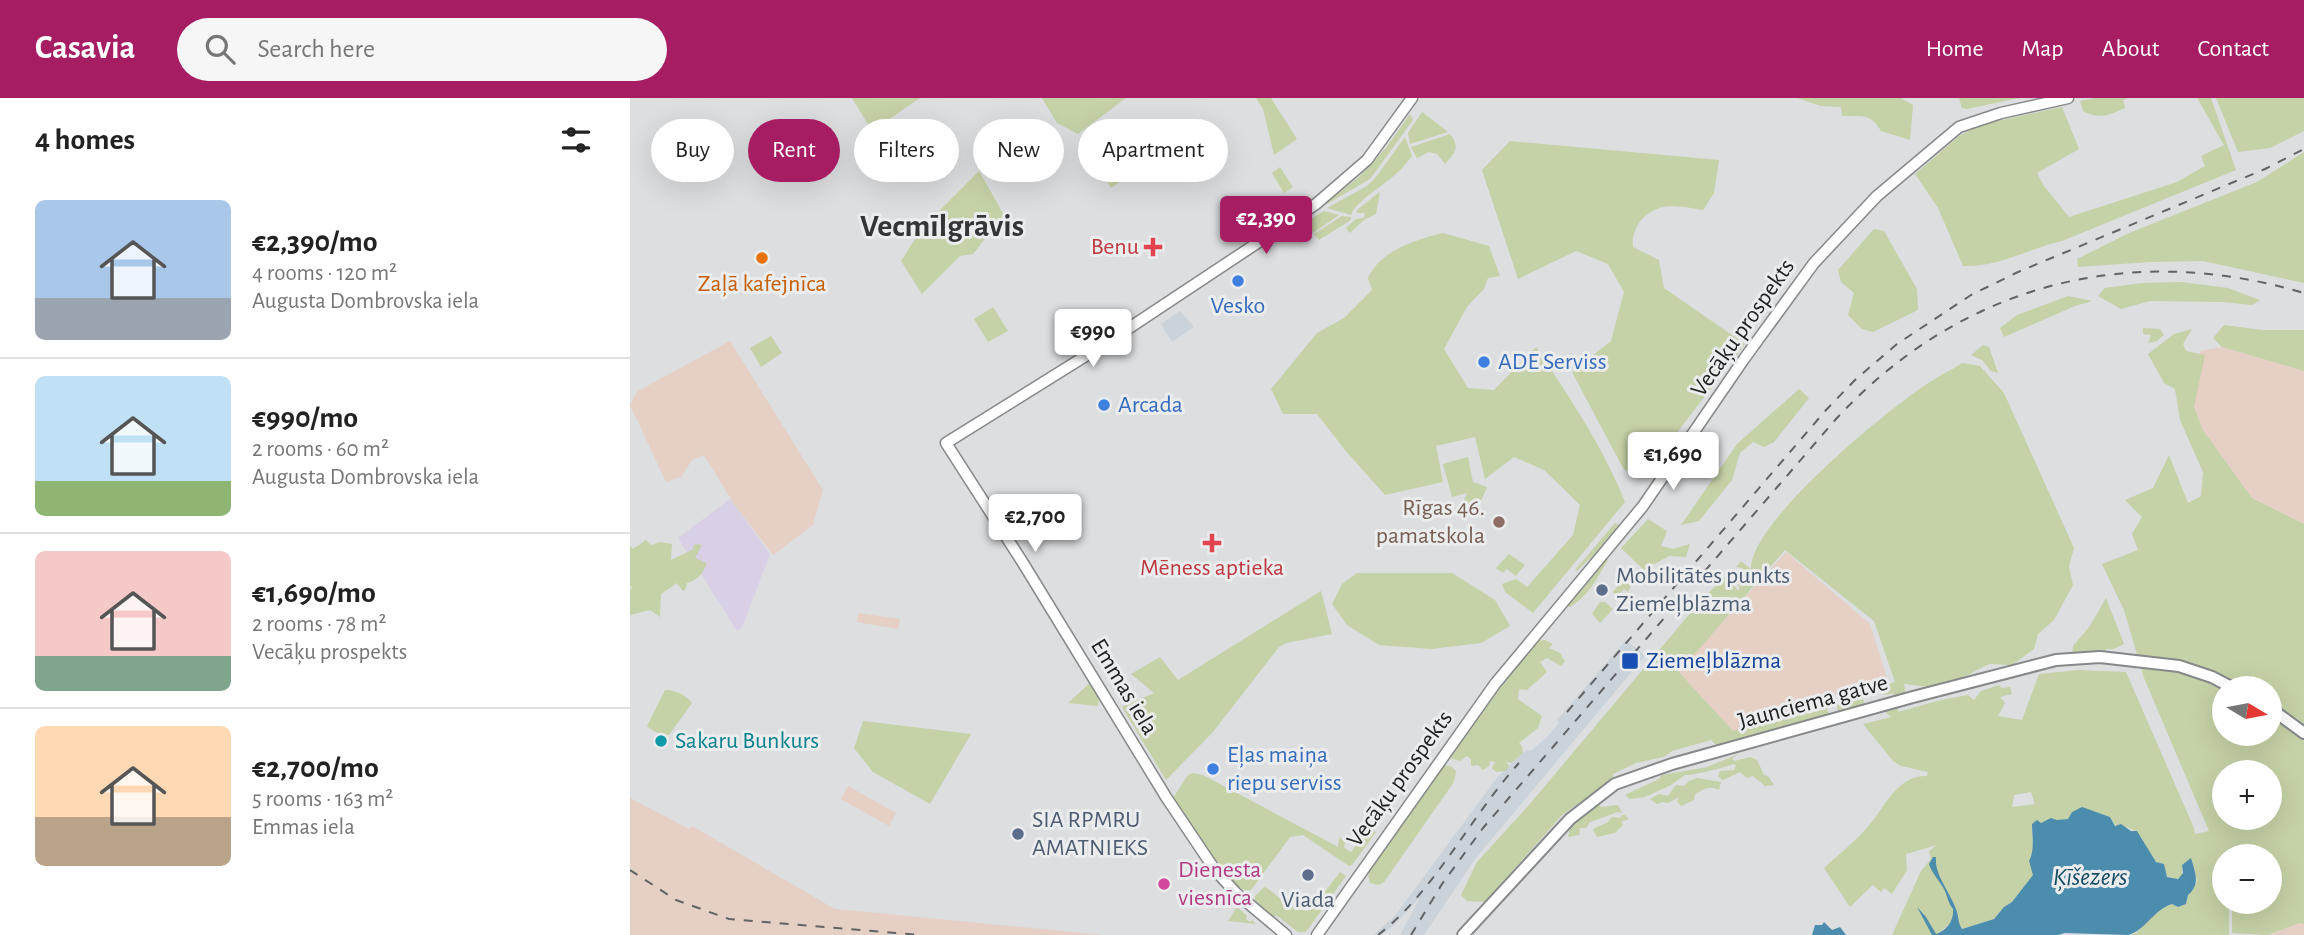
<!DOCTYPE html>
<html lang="en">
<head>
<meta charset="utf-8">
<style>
  body { margin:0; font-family:"Alegreya Sans",sans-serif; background:#f6f6f6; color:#222; height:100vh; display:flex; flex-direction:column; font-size:26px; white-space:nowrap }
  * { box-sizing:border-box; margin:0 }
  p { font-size:23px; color:#767676 }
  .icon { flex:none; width:38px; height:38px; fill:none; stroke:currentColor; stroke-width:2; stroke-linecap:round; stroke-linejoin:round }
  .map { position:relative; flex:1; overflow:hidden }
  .drawer { display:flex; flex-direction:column; background:#fff; width:630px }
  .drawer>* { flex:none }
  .hud { position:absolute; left:21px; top:21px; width:665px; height:63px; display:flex; gap:14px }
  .needle { width:46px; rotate:100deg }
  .fabs { position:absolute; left:1582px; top:578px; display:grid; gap:14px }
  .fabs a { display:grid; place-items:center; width:70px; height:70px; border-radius:50%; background:#fff; box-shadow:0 7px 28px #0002; font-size:35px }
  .price { position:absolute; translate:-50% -60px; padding:0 16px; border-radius:7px; background:#fff; color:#222; font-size:23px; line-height:46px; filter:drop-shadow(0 2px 4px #0008) }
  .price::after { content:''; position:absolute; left:50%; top:42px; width:21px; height:16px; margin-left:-10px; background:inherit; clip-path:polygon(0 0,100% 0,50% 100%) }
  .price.on { background:#a61d64; color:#fff }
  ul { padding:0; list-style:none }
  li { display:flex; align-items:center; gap:21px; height:175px; padding:0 35px }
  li+li { border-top:2px solid #e0e0e0 }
  li span { display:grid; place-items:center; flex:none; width:196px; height:140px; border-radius:10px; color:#555 }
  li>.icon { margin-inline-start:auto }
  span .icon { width:84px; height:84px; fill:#fffc; stroke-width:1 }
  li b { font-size:30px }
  h2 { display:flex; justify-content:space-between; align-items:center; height:84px; padding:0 35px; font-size:30px }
  .pill { padding:0 24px; border-radius:32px; background:#fff; box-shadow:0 7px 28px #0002; font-size:24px; line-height:63px }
  .pill.on { background:#a61d64; color:#fff }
  header { display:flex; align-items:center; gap:42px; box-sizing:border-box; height:98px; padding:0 35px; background:#a61d64; color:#fff }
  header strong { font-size:33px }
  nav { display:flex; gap:38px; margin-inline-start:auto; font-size:24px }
  .search { width:490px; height:63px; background:#f6f6f6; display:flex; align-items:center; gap:18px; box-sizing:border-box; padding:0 24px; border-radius:38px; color:#767676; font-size:26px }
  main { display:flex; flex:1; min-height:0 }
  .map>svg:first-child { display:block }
</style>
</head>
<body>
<header>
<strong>Casavia</strong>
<div class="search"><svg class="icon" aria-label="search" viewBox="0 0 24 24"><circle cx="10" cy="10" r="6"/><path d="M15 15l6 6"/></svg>Search here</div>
<nav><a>Home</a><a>Map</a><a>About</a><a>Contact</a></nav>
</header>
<main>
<section class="drawer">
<h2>4 homes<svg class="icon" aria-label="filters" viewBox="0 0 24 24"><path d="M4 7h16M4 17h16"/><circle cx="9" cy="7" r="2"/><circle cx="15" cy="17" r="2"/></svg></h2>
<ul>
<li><span style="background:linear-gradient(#a9c7e8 70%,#9aa5b1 0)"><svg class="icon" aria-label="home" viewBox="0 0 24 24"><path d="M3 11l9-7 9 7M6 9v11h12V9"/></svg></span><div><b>€2,390/mo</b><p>4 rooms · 120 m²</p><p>Augusta Dombrovska iela</p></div></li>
<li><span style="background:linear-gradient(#bfe0f5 75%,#8fb573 0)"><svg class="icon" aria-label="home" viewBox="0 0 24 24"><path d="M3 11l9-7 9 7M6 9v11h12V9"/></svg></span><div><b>€990/mo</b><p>2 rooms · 60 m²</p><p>Augusta Dombrovska iela</p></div></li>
<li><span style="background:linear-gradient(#f6c9c9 75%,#7fa58c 0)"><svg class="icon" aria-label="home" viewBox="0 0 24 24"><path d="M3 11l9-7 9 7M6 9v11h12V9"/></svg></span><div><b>€1,690/mo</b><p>2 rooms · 78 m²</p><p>Vecāķu prospekts</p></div></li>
<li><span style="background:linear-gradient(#ffd9b3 65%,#b9a48a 0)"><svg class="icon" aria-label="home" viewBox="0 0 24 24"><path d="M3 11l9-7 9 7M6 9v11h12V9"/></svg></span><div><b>€2,700/mo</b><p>5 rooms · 163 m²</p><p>Emmas iela</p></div></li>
</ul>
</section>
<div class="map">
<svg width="1674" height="837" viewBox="0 0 1674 837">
  <rect width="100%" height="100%" fill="#dcdee0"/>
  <!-- built -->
  <g fill="#cbd3da">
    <polygon points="550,213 564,229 542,244 531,226"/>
    <polygon points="996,542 1015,558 845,761 794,837 770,837 791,798 763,828 751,837 743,837 764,819 866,681 887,660 897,652 901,653 917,639 929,625 927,622"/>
  </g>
  <!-- industrial -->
  <g fill="#e6cfc4">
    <polygon points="100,243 193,392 183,427 143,457 104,406 74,357 62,362 52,378 36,384 0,307 8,293"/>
    <polygon points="1592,249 1674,273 1674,426 1622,400 1573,332 1564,309 1570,253"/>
    <polygon points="1156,454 1240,526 1257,580 1210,593 1197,604 1103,633 1048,573"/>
    <polygon points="228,515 270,521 268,531 227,524"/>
    <polygon points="218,688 266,715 259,728 211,701"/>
    <polygon points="0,700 59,731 62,728 205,811 473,837 0,837"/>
    <polygon points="1674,821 1674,837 1637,837 1670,825"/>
  </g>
  <!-- education -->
  <polygon fill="#d9d0e5" points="100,401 140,456 112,530 107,533 48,440"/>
  <!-- green -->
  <g fill="#c5d1a6" fill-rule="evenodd">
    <polygon points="222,0 290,0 242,33"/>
    <polygon points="412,0 496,0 448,36 427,25"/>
    <polygon points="626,0 641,0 667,41 644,57 633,11"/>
    <path d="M1167 0H1271L1283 7 1280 42 1251 33C1240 14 1231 19 1212 18L1211 9 1191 8Z"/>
    <polygon points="1329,0 1390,0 1336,11 1332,10"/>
    <path d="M1465 0H1498L1493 2 1495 10C1479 17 1470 22 1453 13L1450 3Z"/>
    <path d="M1567 0H1581L1606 72 1432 143C1397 151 1370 169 1333 168L1308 110 1285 76 1329 38 1349 27 1432 9 1449 51 1407 75 1414 88 1439 119 1547 84 1575 68 1571 58 1594 47Z"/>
    <polygon points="1586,0 1674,0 1674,33 1640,50 1608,54"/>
    <polygon points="792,14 818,34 780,46 778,35"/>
    <polygon points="780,16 783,22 740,81 690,110 730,78 756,50"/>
    <polygon points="527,23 543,48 481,90 465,65"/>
    <path d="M820 36C830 49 826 54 815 66L807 56 799 54 787 60 781 49Z"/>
    <path d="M775 39 782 58C777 64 773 70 767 75 753 88 726 103 721 117L697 110 737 88 746 79Z"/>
    <path d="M880 43 1089 62 1084 95 1073 112C1061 110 1041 106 1029 110 1012 116 1001 132 1003 149L1029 162 1034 190 1115 246 1016 375 1005 379 993 370 942 274 981 243 994 194 978 166 946 153 888 181 852 72Z"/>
    <polygon points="1674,54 1674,185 1573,163 1519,164 1448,169 1447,161 1499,135 1627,84"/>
    <polygon points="650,69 663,89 654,95 642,75"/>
    <polygon points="349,73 374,117 343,156 330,158 292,196 271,163 292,130"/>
    <polygon points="750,94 746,116 734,122 720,135 716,130 726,121 734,120 735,115 727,115 727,112"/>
    <polygon points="694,113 709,117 683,135 676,124"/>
    <polygon points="712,118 721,119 721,122 689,142 684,136"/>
    <polygon points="1244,131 1254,133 1287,191 1288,212 1243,234 1232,231 1218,217 1224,195 1211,184 1208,172"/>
    <path d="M813 135 859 148 870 178 858 180 854 191 837 209 814 251 838 290 864 292 906 249C939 299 973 348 995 404L903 515 875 494 872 486 886 481 897 489 943 437 950 407 914 372 884 359 855 381 845 339 806 348 813 384 755 397 715 352 687 316H653L641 291 687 235 714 220 742 192 738 180C751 152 785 142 813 135Z"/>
    <polygon points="1551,184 1598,190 1630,202 1622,207 1592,204 1520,203 1491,211 1468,198 1475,190 1512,185"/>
    <polygon points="1438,198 1462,203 1445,208 1374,239 1370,230 1387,217"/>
    <polygon points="363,209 378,233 358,244 344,221"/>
    <polygon points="1594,227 1632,232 1674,232 1674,273 1592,249 1583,240"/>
    <polygon points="1513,230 1530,231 1534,237 1527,243 1518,245 1521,237 1513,236"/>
    <path d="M1562 231 1553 246 1556 253 1575 257 1564 309 1573 332 1622 400 1674 426V826L1670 825 1637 837 1602 835V803H1640V758H1594V803H1599V837H1498L1506 835 1528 812 1542 806 1548 809 1556 806 1558 797 1567 784 1564 769 1556 765 1552 767V777L1547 781 1537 778 1533 767C1509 759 1524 730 1485 727L1480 719 1461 713 1442 714 1438 721 1402 726C1401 738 1406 752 1399 763L1404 776 1382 804 1374 809 1364 821 1332 831 1329 826 1328 816 1324 817 1320 825 1307 837H1262L1291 773 1301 761 1299 753 1307 747 1276 756 1277 772 1262 796 1254 790 1251 794 1243 787 1220 809 1194 770C1207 758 1222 746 1234 733 1253 714 1266 676 1297 678L1298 674 1271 668 1263 663 1233 626 1261 619 1254 613V610L1265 606 1268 609V614L1311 602 1338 597 1344 602 1351 593 1369 587 1372 590 1380 589 1382 596 1370 599 1375 605 1368 618 1392 622 1409 576 1449 572 1496 574 1564 730 1565 736 1579 733 1514 580 1494 512 1472 466 1508 452 1502 436 1512 419 1495 402 1523 390 1539 357 1558 405 1571 398 1573 374 1550 322 1545 291 1534 285 1518 256 1544 236ZM1594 590H1640V635H1594ZM1594 674H1640V719H1594ZM1401 694 1405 706 1382 709 1384 697Z"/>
    <polygon points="141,238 152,255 131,269 120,250"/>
    <polygon points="1353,247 1359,249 1368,275 1361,273 1352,262 1341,257"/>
    <path d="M1332 265 1350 268 1374 295 1444 450 1439 468 1443 487 1424 522 1408 536 1404 551 1382 567 1359 566 1328 582 1301 589 1274 586 1276 596 1265 600 1263 595 1255 597 1249 589 1265 584 1244 523 1155 452 1049 574 1103 633 1197 604 1203 606 1197 612 1200 618 1087 648 1081 642 1042 653 1034 659 1006 665 983 676V681L932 717 855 804 837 803 831 797 847 764 899 707 1073 500 1094 480 1099 481 1108 493 1110 490 1102 476 1108 474 1116 477 1112 470 1106 469 1111 463 1121 471C1120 424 1259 310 1300 284 1310 277 1322 272 1332 265Z"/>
    <polygon points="1169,291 1179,300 1144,344 1134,349 1123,344 1110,355 1102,382 1069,423 1051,427 1107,346"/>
    <polygon points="838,359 843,384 857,389 844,419 829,413 837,395 822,399 813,366"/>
    <polygon points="1018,421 1037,433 1031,448 1043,451 1060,446 1056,459 1039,458 1014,472 991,450"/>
    <polygon points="985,425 992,429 962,464 959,461 947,473 945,472"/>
    <path d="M16 442 21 447 30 444 42 446 41 462 62 452 65 446 72 447 65 460 77 465C73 475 68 482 57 485L55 492 53 493 47 485 31 496 30 519 20 512 0 517V492L3 489 0 488V448L3 451Z"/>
    <polygon points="879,456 895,467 886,478 877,471 873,475 866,470"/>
    <path d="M978 462C966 481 960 497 940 509L936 507 971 465Z"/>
    <polygon points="992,472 1000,478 1002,486 998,494 994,491 987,498 983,494 992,483 987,478"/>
    <polygon points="727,475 822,475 865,502 880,528 851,545 801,551 749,547 717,527 702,506 712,486"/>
    <polygon points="691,493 702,536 656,545 649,549 583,634 536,682 492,609 524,595 501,576 530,559 548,582"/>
    <polygon points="1476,500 1494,546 1484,551 1476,551 1476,554 1442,556 1443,548 1460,528"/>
    <polygon points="970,504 975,504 983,511 970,525 962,516"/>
    <polygon points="915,542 923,546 919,550 930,555 935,563 931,568 917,560 910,564 917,574 897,592 889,591 888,601 912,618 908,630 889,645 892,648 893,655 881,665 876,664 879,668 876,673 866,674 862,670 865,664 860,663 859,668 853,672 848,667 841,668 841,661 837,658 830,663 816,659 907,543"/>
    <polygon points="460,585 469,599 468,608 438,605"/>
    <polygon points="1230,591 1235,608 1208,616 1207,606 1212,608 1222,603 1219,594"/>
    <path d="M35 592C43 591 58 598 62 605L39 637C29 637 24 634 17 628Z"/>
    <polygon points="233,623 341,636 300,706 243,674 224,650"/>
    <path d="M1109 656 1102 661 1105 663 1120 659 1127 662 1134 677 1138 678 1144 687 1135 688 1123 678 1117 680 1110 674 1093 682 1088 678 1090 673 1104 672 1106 668 1104 666C1096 669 1062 678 1055 677L1041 687 1015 699 1000 701 995 697 1029 681 1032 677 1077 669Z"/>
    <polygon points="816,667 822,669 826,673 824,684 754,784 748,787 740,785 738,776 742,766 811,670"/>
    <path d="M563 675 573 677 708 749 709 739 715 744 714 750 721 754 738 731 746 734 722 767 719 768 673 737 660 739 621 792C595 797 556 721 543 700L558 677Z"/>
    <path d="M1067 680 1091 684 1089 692C1079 687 1074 691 1065 696L1064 702 1051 708 1047 703 1049 699 1038 705 1032 704 1027 706 1020 701 1029 696 1038 698 1046 687 1054 688 1059 683Z"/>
    <path d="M967 707 972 709 988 707 992 715 988 714 960 724 956 730H950L949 737 940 739 938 738 941 726C952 722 956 709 967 707Z"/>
    <polygon points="992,717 995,717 999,721 991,724 993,727 985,735 967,739 963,731 978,724 982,719 990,720"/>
    <path d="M710 774 716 778 676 834H668L646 817 644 819 627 808 625 804V798L634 789 637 790C649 799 665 816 681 812Z"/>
    <polygon points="607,809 617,818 616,821 620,824 622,822 626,826 598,823"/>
  </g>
  <!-- water -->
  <g fill="#4c8dae">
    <path d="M1452 709 1480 719 1485 728 1491 726 1501 733H1507L1526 764 1534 766 1537 779 1548 781 1553 775 1552 767 1561 760C1565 774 1571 786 1558 797L1556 806 1548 809 1542 806C1523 812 1515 833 1498 837L1435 835 1428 837H1302L1287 809 1296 819 1306 836C1317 832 1324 823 1323 811 1318 805 1318 800 1315 793 1311 784 1302 776 1299 766L1303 759H1306C1304 778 1322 796 1327 814 1329 821 1328 825 1332 831L1364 821 1374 809 1382 804 1403 777 1399 763C1405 752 1402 738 1402 726L1407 722 1411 725 1421 720 1427 722 1438 721 1442 714Z"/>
    <polygon points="1194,824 1202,832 1210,829 1216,837 1182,837 1185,827 1192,827"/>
  </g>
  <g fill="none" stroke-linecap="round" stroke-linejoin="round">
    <defs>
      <g id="secondary">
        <polyline points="656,837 606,795 585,772 536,699 393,465 316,345 478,244 686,106 737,62 782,0"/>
        <polyline points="687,837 865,586 1013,408 1114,261 1184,165 1247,98 1329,29 1371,15 1438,0"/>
      </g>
      <g id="primary">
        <polyline points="1640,610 1674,635"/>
        <polyline points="833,837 940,721 985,686 1042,666 1283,599 1426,562 1470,559 1549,568 1582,579 1603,590"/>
      </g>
    </defs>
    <!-- secondary casing -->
    <use href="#secondary" stroke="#868889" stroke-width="13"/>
    <!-- primary casing -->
    <use href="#primary" stroke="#868889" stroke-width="14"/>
    <!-- secondary -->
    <use href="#secondary" stroke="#fff" stroke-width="10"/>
    <!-- primary -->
    <use href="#primary" stroke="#fff" stroke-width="10"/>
    <!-- rail -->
    <g stroke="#616364" stroke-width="2" stroke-dasharray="9 9" stroke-linecap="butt">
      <polyline points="937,614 1196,312 1226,281 1267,246 1341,197 1388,174 1635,71 1674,51"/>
      <polyline points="0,772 46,802 99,821 291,837"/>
      <path d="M748 837C805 793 840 719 889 665"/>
      <path d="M781 837 812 786 853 730 1206 321C1331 186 1499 143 1674 195"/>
    </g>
  </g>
  <!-- markers -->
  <g fill="#e0444e" stroke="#eaeced" stroke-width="2.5">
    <path d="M519.5 138.5h7v7h7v7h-7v7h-7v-7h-7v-7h7z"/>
    <path d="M578.5 434.5h7v7h7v7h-7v7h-7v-7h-7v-7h7z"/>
  </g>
  <circle fill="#e8710a" stroke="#eaeced" stroke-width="2.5" cx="132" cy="160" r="7"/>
  <g fill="#3f7fe0" stroke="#eaeced" stroke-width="2.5">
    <circle cx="608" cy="183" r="7"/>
    <circle cx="854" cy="264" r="7"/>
    <circle cx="474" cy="307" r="7"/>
    <circle cx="583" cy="671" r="7"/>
  </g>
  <circle fill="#8d6e63" stroke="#eaeced" stroke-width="2.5" cx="869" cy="424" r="7"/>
  <g fill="#5c6f8a" stroke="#eaeced" stroke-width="2.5">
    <circle cx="972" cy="492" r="7"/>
    <circle cx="388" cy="736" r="7"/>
    <circle cx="678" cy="777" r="7"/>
  </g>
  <rect fill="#1a4fb4" stroke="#eaeced" stroke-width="2.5" x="991" y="554" width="18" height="18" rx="3.5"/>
  <circle fill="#0f9aa8" stroke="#eaeced" stroke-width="2.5" cx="31" cy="643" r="7"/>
  <circle fill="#d1479c" stroke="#eaeced" stroke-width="2.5" cx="534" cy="786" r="7"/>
  <g text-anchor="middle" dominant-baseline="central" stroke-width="6" stroke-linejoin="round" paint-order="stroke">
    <!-- health labels -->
    <g font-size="24" fill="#be3a42" stroke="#eaeced" text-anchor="end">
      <text x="509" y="149">Benu</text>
      <text x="582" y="470" text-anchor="middle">Mēness aptieka</text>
    </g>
    <!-- food labels -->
    <g font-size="24" fill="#c56008" stroke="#eaeced">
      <text x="132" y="186">Zaļā kafejnīca</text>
    </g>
    <!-- shop labels -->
    <g font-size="24" fill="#366cbe" stroke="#eaeced" text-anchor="start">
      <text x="608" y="208" text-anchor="middle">Vesko</text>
      <text x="868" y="264">ADE Serviss</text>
      <text x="488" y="307">Arcada</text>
      <text x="597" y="657">Eļas maiņa<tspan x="597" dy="28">riepu serviss</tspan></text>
    </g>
    <!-- street labels -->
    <g font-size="24" fill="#212222" stroke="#eaeced">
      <text transform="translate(1113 230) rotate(-55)">Vecāķu prospekts</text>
      <text transform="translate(494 589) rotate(59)">Emmas iela</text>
      <text transform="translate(1183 604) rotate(-15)">Jaunciema gatve</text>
      <text transform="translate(770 681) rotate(-54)">Vecāķu prospekts</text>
    </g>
    <!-- education labels -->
    <g font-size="24" fill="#785e54" stroke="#eaeced" text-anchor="end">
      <text x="855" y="410">Rīgas 46.<tspan x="855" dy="28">pamatskola</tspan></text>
    </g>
    <!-- service labels -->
    <g font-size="24" fill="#4e5e75" stroke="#eaeced" text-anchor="start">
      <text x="986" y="478">Mobilitātes punkts<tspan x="986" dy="28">Ziemeļblāzma</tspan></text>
      <text x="402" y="722">SIA RPMRU<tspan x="402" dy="28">AMATNIEKS</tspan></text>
      <text x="678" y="802" text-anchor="middle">Viada</text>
    </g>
    <!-- transit labels -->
    <g font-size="24" fill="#164399" stroke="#eaeced" text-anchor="start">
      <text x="1016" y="563">Ziemeļblāzma</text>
    </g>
    <!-- culture labels -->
    <g font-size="24" fill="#0d838f" stroke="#eaeced" text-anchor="start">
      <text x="45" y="643">Sakaru Bunkurs</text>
    </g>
    <!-- hotel labels -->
    <g font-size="24" fill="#b23c85" stroke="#eaeced" text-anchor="start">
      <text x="548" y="772">Dienesta<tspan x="548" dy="28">viesnīca</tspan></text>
    </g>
    <!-- water labels -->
    <g font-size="26" font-style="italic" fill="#184d65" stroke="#eaeced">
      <text x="1460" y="779">Ķīšezers</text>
    </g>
    <!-- district labels -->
    <g font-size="32" font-weight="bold" fill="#343537" stroke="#eaeced">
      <text x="312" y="128">Vecmīlgrāvis</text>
    </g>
  </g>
</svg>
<div class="fabs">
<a><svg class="needle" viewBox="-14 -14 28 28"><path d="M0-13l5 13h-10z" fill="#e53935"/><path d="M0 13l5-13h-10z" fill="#767676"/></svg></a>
<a>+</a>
<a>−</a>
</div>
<b class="price on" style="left:636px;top:158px">€2,390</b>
<b class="price" style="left:463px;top:271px">€990</b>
<b class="price" style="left:1043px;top:394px">€1,690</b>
<b class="price" style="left:405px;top:456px">€2,700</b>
<div class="hud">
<a class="pill">Buy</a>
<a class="pill on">Rent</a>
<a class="pill">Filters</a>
<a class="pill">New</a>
<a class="pill">Apartment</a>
</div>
</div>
</main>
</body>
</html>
